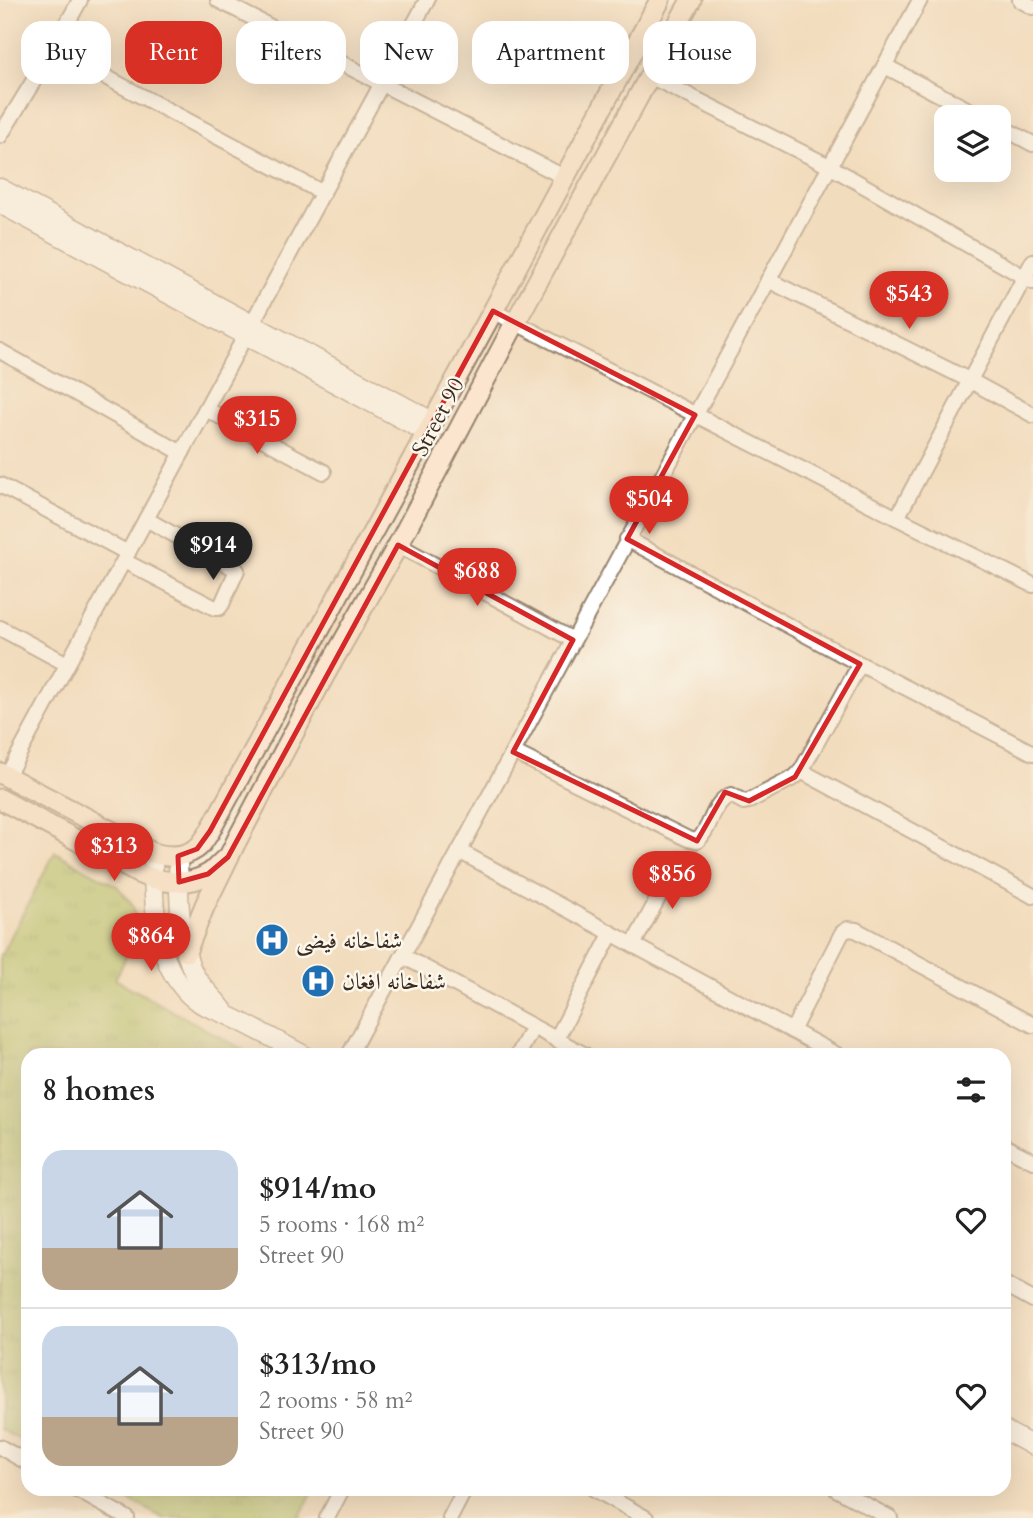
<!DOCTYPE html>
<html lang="en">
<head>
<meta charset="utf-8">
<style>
  body { margin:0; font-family:Cardo,Amiri,serif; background:#f2f2f2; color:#222; height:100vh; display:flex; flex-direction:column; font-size:26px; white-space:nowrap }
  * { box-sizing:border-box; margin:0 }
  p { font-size:23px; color:#767676 }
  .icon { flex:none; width:38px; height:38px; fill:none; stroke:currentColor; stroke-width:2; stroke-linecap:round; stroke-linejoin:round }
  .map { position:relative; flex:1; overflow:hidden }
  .drawer { position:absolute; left:21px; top:1048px; width:990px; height:448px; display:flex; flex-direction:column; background:#fff; border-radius:21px; box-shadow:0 7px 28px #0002 }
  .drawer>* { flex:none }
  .banner { position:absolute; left:21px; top:21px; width:992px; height:63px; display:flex; gap:14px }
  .tools { position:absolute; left:934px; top:105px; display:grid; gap:14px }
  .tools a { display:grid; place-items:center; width:77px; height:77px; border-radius:14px; background:#fff; box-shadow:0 7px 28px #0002; font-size:35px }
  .price { position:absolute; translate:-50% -60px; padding:0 16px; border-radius:24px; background:#d93025; color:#fff; font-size:23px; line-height:46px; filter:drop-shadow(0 2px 4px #0008) }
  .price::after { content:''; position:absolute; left:50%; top:42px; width:21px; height:16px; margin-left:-10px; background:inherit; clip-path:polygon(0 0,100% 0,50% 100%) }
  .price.active { background:#222; color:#fff }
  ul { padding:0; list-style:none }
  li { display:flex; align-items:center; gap:21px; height:175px; padding:0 21px }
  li+li { border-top:2px solid #e0e0e0 }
  li span { display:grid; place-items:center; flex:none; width:196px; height:140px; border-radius:21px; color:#555 }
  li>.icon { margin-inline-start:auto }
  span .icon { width:84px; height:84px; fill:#fffc; stroke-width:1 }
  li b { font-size:30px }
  h2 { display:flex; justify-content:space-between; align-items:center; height:84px; padding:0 21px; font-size:30px }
  .chip { padding:0 24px; border-radius:21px; background:#fff; box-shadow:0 7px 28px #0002; font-size:24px; line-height:63px }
  .chip.active { background:#d93025; color:#fff }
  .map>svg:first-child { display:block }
</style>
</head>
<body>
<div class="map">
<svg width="1033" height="1518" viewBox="0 0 1033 1518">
  <defs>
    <pattern id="grass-tufts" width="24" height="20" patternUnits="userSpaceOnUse" patternTransform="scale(1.75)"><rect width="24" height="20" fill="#abc064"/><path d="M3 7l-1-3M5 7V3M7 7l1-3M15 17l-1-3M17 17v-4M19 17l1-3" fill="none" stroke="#8c9c52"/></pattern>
  </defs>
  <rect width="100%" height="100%" fill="#fbf7ec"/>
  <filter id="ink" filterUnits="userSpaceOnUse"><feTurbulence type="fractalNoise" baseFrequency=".0143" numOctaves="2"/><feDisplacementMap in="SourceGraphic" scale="14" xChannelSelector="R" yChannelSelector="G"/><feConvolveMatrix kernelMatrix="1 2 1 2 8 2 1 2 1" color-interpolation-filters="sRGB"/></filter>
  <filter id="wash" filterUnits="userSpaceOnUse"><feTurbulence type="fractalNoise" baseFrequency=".00686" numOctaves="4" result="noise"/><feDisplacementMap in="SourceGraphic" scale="28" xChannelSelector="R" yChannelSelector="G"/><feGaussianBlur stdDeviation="1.57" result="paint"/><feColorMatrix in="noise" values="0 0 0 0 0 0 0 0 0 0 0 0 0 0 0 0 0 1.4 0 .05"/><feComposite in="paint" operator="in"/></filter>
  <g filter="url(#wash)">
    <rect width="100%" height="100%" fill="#f2dcbe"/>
    <!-- grass -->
    <g fill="url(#grass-tufts)" stroke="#737541" stroke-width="2">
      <polygon points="55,852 117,886 133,905 139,932 115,979 252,1055 28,1055 28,1444 0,1429 0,954 2,954"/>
      <polygon points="110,1489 314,1489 299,1518 163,1518"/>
    </g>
  </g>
  <g filter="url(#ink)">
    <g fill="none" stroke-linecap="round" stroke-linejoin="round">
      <defs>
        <g id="minor">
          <polyline points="218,0 564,177"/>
          <polyline points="1020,0 1033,7"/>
          <polyline points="53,49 323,193"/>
          <polyline points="885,66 982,117"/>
          <polyline points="650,76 831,167 1033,282"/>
          <polyline points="999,126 1033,144"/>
          <polyline points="0,136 53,49 80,0"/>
          <polyline points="768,280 969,380 1033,415"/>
          <polyline points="493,311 897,518 1033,585"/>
          <polyline points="0,351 182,453"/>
          <polyline points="206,409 324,472"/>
          <polyline points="0,485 128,553"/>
          <polyline points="897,518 1033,261"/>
          <polyline points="627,539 860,664 1033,753"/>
          <polyline points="398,545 573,640"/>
          <polyline points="124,561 215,608 219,608 222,604 237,570 146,519"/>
          <polyline points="0,628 67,664"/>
          <path d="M513 752 688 839 697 841C712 829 712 801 731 795L744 802 749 801 795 777 801 771 860 664"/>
          <polyline points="801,771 1033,896"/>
          <polyline points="7,776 427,0"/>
          <polyline points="459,851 837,1055"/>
          <polyline points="633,945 679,859"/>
          <polyline points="403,956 585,1055"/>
          <polyline points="792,1031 842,933 848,929 856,930 1033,1025"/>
          <polyline points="556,1040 611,934"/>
          <polyline points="349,1055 920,0"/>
          <polyline points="518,1055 533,1027"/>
          <polyline points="1004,1146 1033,1161"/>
          <polyline points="1004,1284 1033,1300"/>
          <polyline points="0,1447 28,1463"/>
          <polyline points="75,1489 127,1518"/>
          <polyline points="594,1489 646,1518"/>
          <polyline points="836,1489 890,1518"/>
          <polyline points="327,1518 342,1489"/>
          <polyline points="450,1518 465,1489"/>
        </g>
        <g id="tertiary">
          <polyline points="0,188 432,421"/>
          <polyline points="0,204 426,432"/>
          <path d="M153 853C153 900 153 960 189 995 200 1006 214 1009 227 1015 253 1027 279 1042 304 1055"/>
          <path d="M178 856C179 891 178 947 196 977 204 990 216 999 224 1011"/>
          <polyline points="1004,1430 1033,1446"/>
        </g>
        <g id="secondary">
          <path d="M0 773 153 853C167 857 183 858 196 849 202 845 206 837 210 831L493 311 660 0"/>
          <path d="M0 799 138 873C158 882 187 887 208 874 214 871 219 864 224 860"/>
          <polyline points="186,952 205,905 237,840 324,676 398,545 515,323 691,0"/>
        </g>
      </defs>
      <!-- minor casing -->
      <use href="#minor" stroke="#96836e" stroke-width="18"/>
      <!-- tertiary casing -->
      <use href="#tertiary" stroke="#96836e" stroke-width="21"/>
      <!-- secondary casing -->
      <use href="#secondary" stroke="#96836e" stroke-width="23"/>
      <!-- minor -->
      <use href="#minor" stroke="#fff" stroke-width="14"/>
      <!-- tertiary -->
      <use href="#tertiary" stroke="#fff" stroke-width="18"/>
      <!-- secondary -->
      <use href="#secondary" stroke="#fbe5cf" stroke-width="19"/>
    </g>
  </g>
  <!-- marked area -->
  <path d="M0 0H1033V1518H0ZM493 311 695 415 627 539 860 664 795 777 749 801 725 792 697 841 513 752 573 640 398 545 228 857 208 874 179 882 178 856 197 849 210 831Z" fill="#f2dcbe" fill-opacity=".55" fill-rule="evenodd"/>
  <path fill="none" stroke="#d62828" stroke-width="5" stroke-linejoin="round" d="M493 311 695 415 627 539 860 664 795 777 749 801 725 792 697 841 513 752 573 640 398 545 228 857 208 874 179 882 178 856 197 849 210 831Z"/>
  <!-- icons -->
  <defs>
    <symbol id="hospital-disc" viewBox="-11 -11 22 22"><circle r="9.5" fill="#1f6fb2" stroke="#fbf7ec"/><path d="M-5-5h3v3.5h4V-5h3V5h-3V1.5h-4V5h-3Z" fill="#fff"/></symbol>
  </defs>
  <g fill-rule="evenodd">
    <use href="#hospital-disc" x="253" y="921" width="38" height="38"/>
    <use href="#hospital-disc" x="299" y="962" width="38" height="38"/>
  </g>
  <g text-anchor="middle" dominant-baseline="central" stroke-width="5" stroke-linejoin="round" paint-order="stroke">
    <!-- street labels -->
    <g font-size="23" fill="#3b2a1e" stroke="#fbf7ec">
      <text transform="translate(438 417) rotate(-62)">Street 90</text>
    </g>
    <!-- poi labels -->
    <g font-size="23" fill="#3b2a1e" stroke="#fbf7ec" text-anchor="start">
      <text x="296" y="940">شفاخانه فیضی</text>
      <text x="342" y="981">شفاخانه افغان</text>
    </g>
  </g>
</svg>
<div class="tools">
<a><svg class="icon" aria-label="layers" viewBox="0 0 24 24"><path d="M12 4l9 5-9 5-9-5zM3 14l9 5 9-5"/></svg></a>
</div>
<b class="price" style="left:909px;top:331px">$543</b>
<b class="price" style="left:257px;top:456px">$315</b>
<b class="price" style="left:649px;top:536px">$504</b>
<b class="price active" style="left:213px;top:582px">$914</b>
<b class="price" style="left:477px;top:608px">$688</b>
<b class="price" style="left:114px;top:883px">$313</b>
<b class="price" style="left:672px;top:911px">$856</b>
<b class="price" style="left:151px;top:973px">$864</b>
<div class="banner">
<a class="chip">Buy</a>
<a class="chip active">Rent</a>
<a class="chip">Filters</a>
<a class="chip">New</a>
<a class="chip">Apartment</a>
<a class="chip">House</a>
</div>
<section class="drawer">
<h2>8 homes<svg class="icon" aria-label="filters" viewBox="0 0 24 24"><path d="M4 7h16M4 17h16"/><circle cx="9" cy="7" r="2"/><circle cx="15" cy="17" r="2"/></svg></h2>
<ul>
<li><span style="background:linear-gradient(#c9d6e8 70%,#b9a48a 0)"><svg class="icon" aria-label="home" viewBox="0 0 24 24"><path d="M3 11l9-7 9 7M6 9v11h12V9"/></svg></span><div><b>$914/mo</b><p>5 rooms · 168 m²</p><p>Street 90</p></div><svg class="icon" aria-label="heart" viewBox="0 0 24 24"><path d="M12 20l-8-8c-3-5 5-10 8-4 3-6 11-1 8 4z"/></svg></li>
<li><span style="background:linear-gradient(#c9d6e8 65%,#b9a48a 0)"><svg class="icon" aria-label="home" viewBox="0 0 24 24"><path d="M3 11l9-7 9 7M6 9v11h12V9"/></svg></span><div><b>$313/mo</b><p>2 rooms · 58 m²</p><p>Street 90</p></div><svg class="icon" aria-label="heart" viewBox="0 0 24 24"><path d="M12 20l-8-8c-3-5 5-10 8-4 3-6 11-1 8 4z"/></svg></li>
</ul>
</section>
</div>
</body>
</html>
